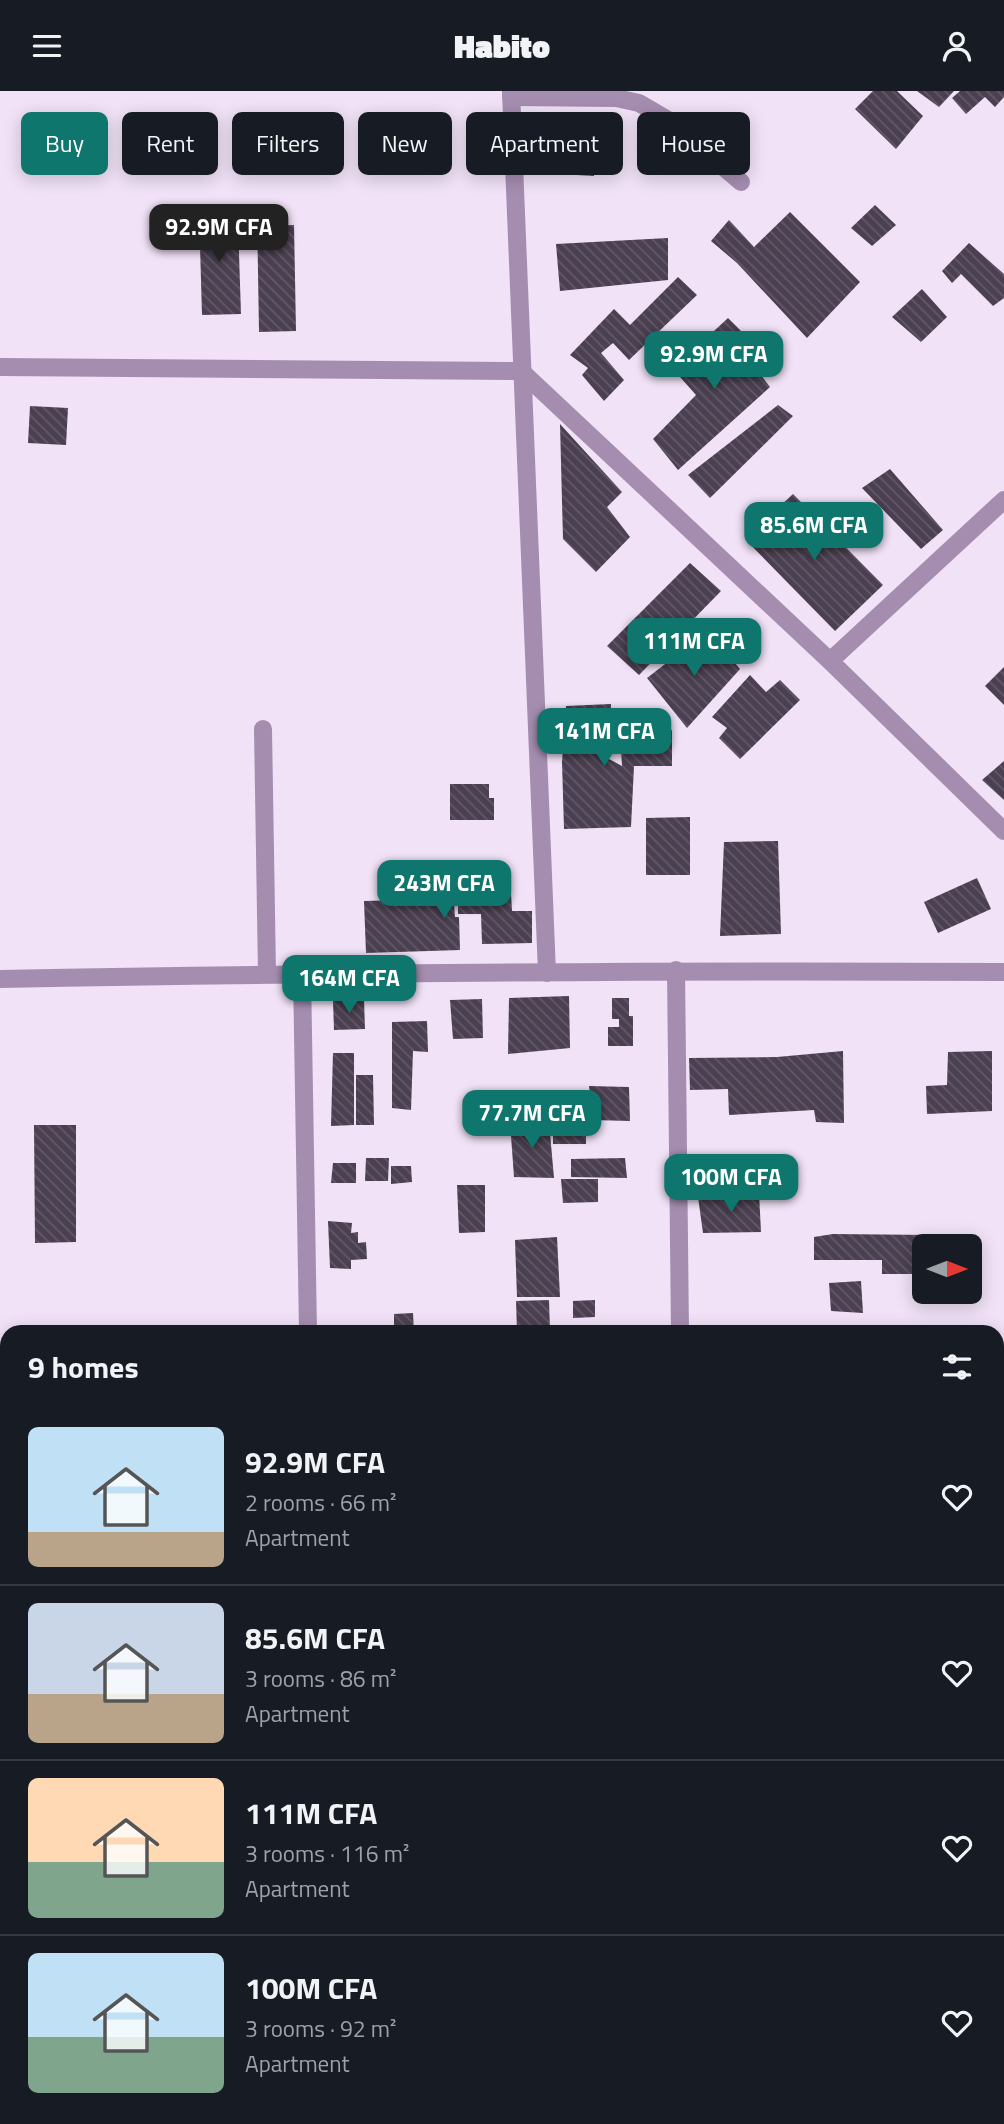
<!DOCTYPE html>
<html lang="en">
<head>
<meta charset="utf-8">
<style>
  body { margin:0; font-family:"Titillium Web",sans-serif; background:#242831; color:#f1f3f6; height:100vh; display:flex; flex-direction:column; font-size:26px; white-space:nowrap }
  * { box-sizing:border-box; margin:0 }
  p { font-size:23px; color:#9ea1a6 }
  .icon { flex:none; width:38px; height:38px; fill:none; stroke:currentColor; stroke-width:2; stroke-linecap:round; stroke-linejoin:round }
  .map { position:relative; flex:1; overflow:hidden }
  .side { position:absolute; left:0px; top:1234px; width:1004px; height:800px; display:flex; flex-direction:column; background:#171b24; border-radius:21px 21px 0 0; box-shadow:0 4px 18px #0003 }
  .side>* { flex:none }
  .guide { position:absolute; left:21px; top:21px; width:962px; height:63px; display:flex; gap:14px }
  .needle { width:46px; rotate:90deg }
  .tools { position:absolute; left:912px; top:1143px; display:grid; gap:14px }
  .tools a { display:grid; place-items:center; width:70px; height:70px; border-radius:10px; background:#171b24; box-shadow:0 4px 18px #0003; font-size:35px }
  .price { position:absolute; translate:-50% -60px; padding:0 16px; border-radius:14px; background:#0f766e; color:#fff; font-size:23px; line-height:46px; filter:drop-shadow(0 2px 4px #0008) }
  .price::after { content:''; position:absolute; left:50%; top:42px; width:21px; height:16px; margin-left:-10px; background:inherit; clip-path:polygon(0 0,100% 0,50% 100%) }
  .price.selected { background:#222; color:#fff }
  ul { padding:0; list-style:none }
  li { display:flex; align-items:center; gap:21px; height:175px; padding:0 28px }
  li+li { border-top:2px solid #363941 }
  li span { display:grid; place-items:center; flex:none; width:196px; height:140px; border-radius:10px; color:#555 }
  li>.icon { margin-inline-start:auto }
  span .icon { width:84px; height:84px; fill:#fffc; stroke-width:1 }
  li b { font-size:30px }
  h2 { display:flex; justify-content:space-between; align-items:center; height:84px; padding:0 28px; font-size:30px }
  .tag { padding:0 24px; border-radius:10px; background:#171b24; box-shadow:0 4px 18px #0003; font-size:24px; line-height:63px }
  .tag.selected { background:#0f766e; color:#fff }
  header { display:flex; justify-content:space-between; align-items:center; height:91px; padding:0 28px; background:#171b24; font-size:32px; font-weight:800 }
  .map>svg:first-child { display:block }
</style>
</head>
<body>
<header><svg class="icon" aria-label="menu" viewBox="0 0 24 24"><path d="M4 6h16M4 12h16M4 18h16"/></svg>Habito<svg class="icon" aria-label="person" viewBox="0 0 24 24"><circle cx="12" cy="8" r="4"/><path d="M4 21q1-7 8-7t8 7"/></svg></header>
<div class="map">
<svg width="1004" height="2033" viewBox="0 0 1004 2033">
  <defs>
    <pattern id="building-back-hatch" width="6" height="6" patternUnits="userSpaceOnUse" patternTransform="scale(1.75)"><rect width="6" height="6" fill="#4b4051"/><path d="M-1 5l2 2M0 0l6 6M5-1l2 2" fill="none" stroke="#625967"/></pattern>
  </defs>
  <rect width="100%" height="100%" fill="#f1e2f7"/>
  <!-- building -->
  <g fill="url(#building-back-hatch)">
    <polygon points="873,0 897,0 923,25 896,58 855,18"/>
    <polygon points="917,0 954,0 939,16"/>
    <polygon points="960,0 1004,0 1004,6 995,16 985,6 966,23 952,7"/>
    <polygon points="556,49 595,50 594,85 559,83"/>
    <polygon points="875,114 896,134 872,155 851,137"/>
    <polygon points="228,119 228,132 238,132 241,223 202,224 199,120"/>
    <polygon points="790,121 860,191 807,247 737,172 711,150 729,129 754,156"/>
    <polygon points="257,122 268,122 268,135 294,134 296,240 259,241"/>
    <polygon points="668,147 668,189 560,200 556,153"/>
    <polygon points="969,152 1004,183 1004,207 993,215 961,183 952,192 942,180"/>
    <polygon points="678,186 697,204 629,269 613,252 601,262 624,289 604,310 582,284 588,277 570,264 614,218 630,234"/>
    <polygon points="922,198 947,226 921,251 892,226"/>
    <polygon points="728,227 769,268 757,279 770,296 678,379 653,348 696,304 673,278"/>
    <polygon points="778,314 793,325 710,407 688,384"/>
    <polygon points="30,315 68,317 66,354 28,352"/>
    <polygon points="560,333 622,401 607,416 630,446 596,481 563,448"/>
    <polygon points="890,378 943,439 921,458 862,397"/>
    <polygon points="793,403 883,494 835,540 745,448"/>
    <polygon points="690,472 721,500 639,584 607,555"/>
    <polygon points="708,540 740,578 687,637 647,587"/>
    <polygon points="1004,576 1004,614 985,595"/>
    <polygon points="750,584 766,601 780,589 800,609 740,668 719,647 727,637 712,626"/>
    <polygon points="611,613 609,668 622,675 620,639 672,639 672,675 634,675 631,736 564,738 562,671 566,615"/>
    <polygon points="1004,670 1004,709 982,689"/>
    <polygon points="450,693 489,693 489,707 494,707 494,729 450,729"/>
    <polygon points="690,726 690,784 646,784 646,727"/>
    <polygon points="778,750 781,843 720,845 724,751"/>
    <polygon points="450,787 481,787 482,802 511,802 512,820 532,820 532,852 482,853 481,823 458,823 458,813 454,813 455,826 459,826 460,859 366,862 364,810 435,808 435,805 451,805"/>
    <polygon points="977,787 991,818 938,842 924,811"/>
    <polygon points="569,905 570,957 508,963 509,907"/>
    <polygon points="612,907 629,907 629,925 633,925 633,955 608,955 608,936 619,936 619,928 612,928"/>
    <polygon points="364,908 365,938 334,939 333,910"/>
    <polygon points="482,908 483,947 453,948 450,909"/>
    <polygon points="427,930 428,961 413,960 411,1019 392,1017 392,931"/>
    <polygon points="843,960 844,1032 816,1031 814,1019 729,1024 728,998 690,999 689,967 777,966"/>
    <polygon points="992,960 992,1020 927,1023 926,995 947,994 948,961"/>
    <polygon points="333,962 354,962 354,1034 331,1035"/>
    <polygon points="356,984 373,984 374,1034 356,1034"/>
    <polygon points="589,995 629,996 630,1030 592,1029"/>
    <polygon points="586,1029 586,1053 553,1053 553,1031"/>
    <polygon points="510,1031 549,1031 554,1087 514,1086"/>
    <polygon points="34,1034 76,1034 76,1151 35,1152"/>
    <polygon points="366,1067 389,1067 388,1090 365,1090"/>
    <polygon points="625,1067 627,1087 571,1086 571,1068"/>
    <polygon points="333,1072 356,1072 356,1092 331,1092"/>
    <polygon points="391,1075 411,1075 412,1091 391,1093"/>
    <polygon points="561,1088 598,1088 598,1111 563,1112"/>
    <polygon points="457,1094 485,1094 485,1141 459,1142"/>
    <polygon points="759,1102 761,1141 703,1142 698,1106"/>
    <polygon points="328,1130 352,1132 351,1142 358,1141 358,1152 366,1151 367,1168 351,1169 351,1178 330,1177"/>
    <polygon points="833,1143 932,1144 931,1155 924,1155 924,1183 882,1183 882,1169 814,1169 814,1146"/>
    <polygon points="557,1146 560,1206 517,1206 515,1149"/>
    <polygon points="861,1190 863,1222 831,1220 829,1192"/>
    <polygon points="549,1209 550,1241 517,1241 516,1210"/>
    <polygon points="595,1209 595,1226 573,1227 573,1210"/>
    <polygon points="413,1222 414,1241 394,1241 394,1223"/>
    <polygon points="633,1236 633,1241 573,1241 573,1238"/>
    <rect x="998" y="1557" width="6" height="36"/>
    <rect x="998" y="1605" width="6" height="30"/>
    <polygon points="73,2026 149,2026 150,2033 73,2033"/>
    <rect x="208" y="2026" width="28" height="7"/>
    <rect x="339" y="2026" width="33" height="7"/>
    <rect x="428" y="2026" width="149" height="7"/>
    <polygon points="637,2026 863,2026 863,2029 637,2032"/>
  </g>
  <g fill="none" stroke-linecap="round" stroke-linejoin="round">
    <!-- minor -->
    <g stroke="#a58db0" stroke-width="18">
      <polyline points="511,0 547,882"/>
      <polyline points="511,6 616,7 639,12 668,29 741,91"/>
      <polyline points="0,276 521,280 830,570 1004,740"/>
      <polyline points="830,570 1004,409"/>
      <polyline points="263,638 267,883"/>
      <polyline points="676,879 680,1241"/>
      <polyline points="302,882 308,1241"/>
      <path d="M0 888C335 882 669 879 1004 881"/>
      <polyline points="998,1521 1004,1521"/>
      <polyline points="0,1539 7,1539"/>
      <polyline points="998,1847 1004,1847"/>
      <polyline points="0,1854 7,1854"/>
      <polyline points="412,2026 412,2033"/>
      <polyline points="606,2026 606,2033"/>
      <polyline points="889,2033 890,2026"/>
    </g>
  </g>
</svg>
<div class="tools">
<a><svg class="needle" viewBox="-14 -14 28 28"><path d="M0-13l5 13h-10z" fill="#e53935"/><path d="M0 13l5-13h-10z" fill="#9ea1a6"/></svg></a>
</div>
<b class="price selected" style="left:219px;top:173px">92.9M CFA</b>
<b class="price" style="left:714px;top:300px">92.9M CFA</b>
<b class="price" style="left:814px;top:471px">85.6M CFA</b>
<b class="price" style="left:694px;top:587px">111M CFA</b>
<b class="price" style="left:604px;top:677px">141M CFA</b>
<b class="price" style="left:444px;top:829px">243M CFA</b>
<b class="price" style="left:349px;top:924px">164M CFA</b>
<b class="price" style="left:532px;top:1059px">77.7M CFA</b>
<b class="price" style="left:731px;top:1123px">100M CFA</b>
<div class="guide">
<a class="tag selected">Buy</a>
<a class="tag">Rent</a>
<a class="tag">Filters</a>
<a class="tag">New</a>
<a class="tag">Apartment</a>
<a class="tag">House</a>
</div>
<section class="side">
<h2>9 homes<svg class="icon" aria-label="filters" viewBox="0 0 24 24"><path d="M4 7h16M4 17h16"/><circle cx="9" cy="7" r="2"/><circle cx="15" cy="17" r="2"/></svg></h2>
<ul>
<li><span style="background:linear-gradient(#bfe0f5 75%,#b9a48a 0)"><svg class="icon" aria-label="home" viewBox="0 0 24 24"><path d="M3 11l9-7 9 7M6 9v11h12V9"/></svg></span><div><b>92.9M CFA</b><p>2 rooms · 66 m²</p><p>Apartment</p></div><svg class="icon" aria-label="heart" viewBox="0 0 24 24"><path d="M12 20l-8-8c-3-5 5-10 8-4 3-6 11-1 8 4z"/></svg></li>
<li><span style="background:linear-gradient(#c9d6e8 65%,#b9a48a 0)"><svg class="icon" aria-label="home" viewBox="0 0 24 24"><path d="M3 11l9-7 9 7M6 9v11h12V9"/></svg></span><div><b>85.6M CFA</b><p>3 rooms · 86 m²</p><p>Apartment</p></div><svg class="icon" aria-label="heart" viewBox="0 0 24 24"><path d="M12 20l-8-8c-3-5 5-10 8-4 3-6 11-1 8 4z"/></svg></li>
<li><span style="background:linear-gradient(#ffd9b3 60%,#7fa58c 0)"><svg class="icon" aria-label="home" viewBox="0 0 24 24"><path d="M3 11l9-7 9 7M6 9v11h12V9"/></svg></span><div><b>111M CFA</b><p>3 rooms · 116 m²</p><p>Apartment</p></div><svg class="icon" aria-label="heart" viewBox="0 0 24 24"><path d="M12 20l-8-8c-3-5 5-10 8-4 3-6 11-1 8 4z"/></svg></li>
<li><span style="background:linear-gradient(#bfe0f5 60%,#7fa58c 0)"><svg class="icon" aria-label="home" viewBox="0 0 24 24"><path d="M3 11l9-7 9 7M6 9v11h12V9"/></svg></span><div><b>100M CFA</b><p>3 rooms · 92 m²</p><p>Apartment</p></div><svg class="icon" aria-label="heart" viewBox="0 0 24 24"><path d="M12 20l-8-8c-3-5 5-10 8-4 3-6 11-1 8 4z"/></svg></li>
</ul>
</section>
</div>
</body>
</html>
